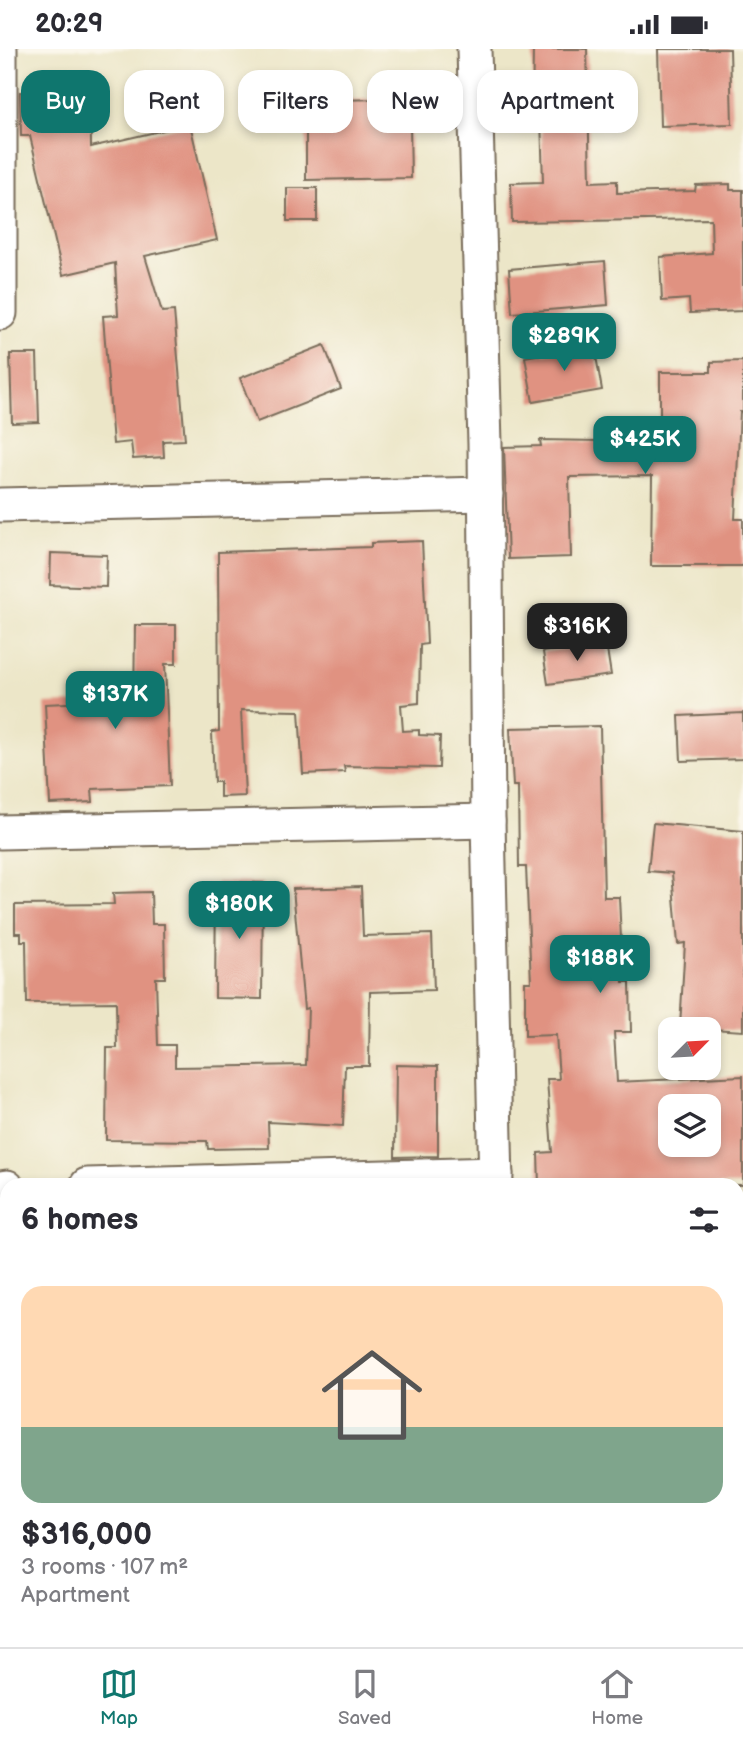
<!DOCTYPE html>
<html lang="en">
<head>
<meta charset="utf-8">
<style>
  body { margin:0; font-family:"Balsamiq Sans",sans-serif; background:#f2f2f3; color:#2b2b33; height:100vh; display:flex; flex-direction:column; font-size:26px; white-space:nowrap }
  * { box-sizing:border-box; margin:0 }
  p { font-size:23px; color:#7c7c81 }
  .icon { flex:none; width:38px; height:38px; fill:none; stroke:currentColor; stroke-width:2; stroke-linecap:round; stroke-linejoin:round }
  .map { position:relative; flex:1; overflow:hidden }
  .side { position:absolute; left:0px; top:1129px; width:744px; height:471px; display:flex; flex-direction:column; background:#fff; border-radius:21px 21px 0 0; box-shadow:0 4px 10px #0003 }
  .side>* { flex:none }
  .guide { position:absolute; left:21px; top:21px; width:702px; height:63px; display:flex; gap:14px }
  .needle { width:46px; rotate:66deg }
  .buttons { position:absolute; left:658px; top:968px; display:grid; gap:14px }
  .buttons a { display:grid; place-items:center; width:63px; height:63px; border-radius:14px; background:#fff; box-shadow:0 4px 10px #0003; font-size:35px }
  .price { position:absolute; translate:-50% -60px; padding:0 16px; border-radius:14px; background:#0f766e; color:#fff; font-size:23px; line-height:46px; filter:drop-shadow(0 2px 4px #0008) }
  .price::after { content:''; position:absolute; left:50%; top:42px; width:21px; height:16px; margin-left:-10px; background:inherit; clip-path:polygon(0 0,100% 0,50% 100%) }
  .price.current { background:#222; color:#fff }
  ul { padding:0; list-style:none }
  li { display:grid; align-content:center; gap:14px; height:371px; padding:0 21px }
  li+li { border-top:2px solid #e1e1e2 }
  li span { display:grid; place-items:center; height:217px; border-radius:21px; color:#555 }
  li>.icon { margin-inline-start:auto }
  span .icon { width:126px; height:126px; fill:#fffc; stroke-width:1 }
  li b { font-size:30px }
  h2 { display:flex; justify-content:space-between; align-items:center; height:84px; padding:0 21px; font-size:30px }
  .chip { padding:0 24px; border-radius:21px; background:#fff; box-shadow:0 4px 10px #0003; font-size:24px; line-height:63px }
  .chip.current { background:#0f766e; color:#fff }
  .status { display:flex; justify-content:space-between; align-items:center; height:49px; padding:0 35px; background:#fff; direction:ltr }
  .status svg { height:19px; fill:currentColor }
  .tab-bar { display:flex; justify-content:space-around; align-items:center; height:98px; border-top:2px solid #e1e1e2; background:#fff; font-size:19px; color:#7c7c81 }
  .tab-bar a { display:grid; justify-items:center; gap:4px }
  .tab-bar .current { color:#0f766e }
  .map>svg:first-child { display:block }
</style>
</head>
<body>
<div class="status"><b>20:29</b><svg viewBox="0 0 49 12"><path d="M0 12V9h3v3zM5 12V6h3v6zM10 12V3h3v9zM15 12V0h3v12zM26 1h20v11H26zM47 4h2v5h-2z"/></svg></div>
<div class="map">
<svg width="743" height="1598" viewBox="0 0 743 1598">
  <rect width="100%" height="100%" fill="#fbf7ec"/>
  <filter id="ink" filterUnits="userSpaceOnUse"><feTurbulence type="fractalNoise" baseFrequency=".0143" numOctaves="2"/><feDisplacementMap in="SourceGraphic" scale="14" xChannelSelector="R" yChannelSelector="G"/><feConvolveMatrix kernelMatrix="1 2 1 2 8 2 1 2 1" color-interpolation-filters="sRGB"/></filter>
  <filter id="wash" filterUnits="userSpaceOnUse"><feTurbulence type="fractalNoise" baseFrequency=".00686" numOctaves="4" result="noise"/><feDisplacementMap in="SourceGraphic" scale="28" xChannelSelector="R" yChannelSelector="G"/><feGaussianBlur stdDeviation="1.57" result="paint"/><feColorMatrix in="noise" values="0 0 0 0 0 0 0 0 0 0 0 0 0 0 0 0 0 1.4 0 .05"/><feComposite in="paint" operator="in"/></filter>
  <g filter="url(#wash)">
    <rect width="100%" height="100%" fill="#ece6c8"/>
    <g id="blocks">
      <!-- building -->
      <g fill="#e09281" fill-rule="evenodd">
        <polygon points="533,0 587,0 590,133 617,132 617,144 695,142 696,136 730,135 730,141 743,141 743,262 690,264 689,250 662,252 660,208 712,204 711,170 512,173 511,134 543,133 541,69 532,69"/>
        <polygon points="658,0 730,0 732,75 660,77"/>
        <polygon points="90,42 91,98 190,75 217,191 145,207 162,263 174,262 185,391 163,392 164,408 133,410 131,393 113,395 103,267 118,266 115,214 63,226 30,87 21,87 20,43"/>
        <polygon points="384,50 384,77 410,76 411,129 306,131 306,68 335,68 334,51"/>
        <rect x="287" y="139" width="30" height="33"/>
        <polygon points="605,212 608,256 512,264 509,220"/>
        <polygon points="324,296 341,340 257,373 240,329"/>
        <polygon points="594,296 602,341 533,353 525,308"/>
        <polygon points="10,305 37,305 39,373 12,374"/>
        <polygon points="743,312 743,363 740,363 735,470 743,470 743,517 651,517 652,427 569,428 571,508 508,510 504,398 541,397 540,391 660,393 660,323 711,323 711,313"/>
        <polygon points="422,492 427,595 420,596 419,654 401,656 403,682 419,681 419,686 440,687 439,719 344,717 345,723 303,725 299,662 241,661 245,747 220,748 220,733 214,733 212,683 219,682 218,503 371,498 371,494"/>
        <polygon points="51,504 107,506 106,538 50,536"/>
        <polygon points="135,576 176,576 176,615 165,615 170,737 92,740 93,753 50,755 45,655 88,653 88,658 134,656"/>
        <polygon points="606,594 611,626 548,635 543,603"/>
        <polygon points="743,664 743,710 681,712 679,667"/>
        <path d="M600 677 604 848H619L623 933H630L631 983H614L617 1033 743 1027V1136H539L538 1104 552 1103 547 1030H559L556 986 525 987V933H531L526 818H519L518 737H513L510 679ZM670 1057H709V1096H670Z"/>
        <polygon points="653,774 743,782 743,982 680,978 685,894 678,895 672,824 648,822"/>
        <polygon points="216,833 263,834 262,950 215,949"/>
        <polygon points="361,838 363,887 432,885 434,941 370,943 369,1017 345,1017 343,1077 268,1073 269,1099 208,1100 207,1092 106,1091 107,999 117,999 116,953 27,954 26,892 21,892 21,884 15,884 15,856 114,855 113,844 151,843 152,875 164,875 165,929 156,929 158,996 175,996 175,1018 306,1016 308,959 304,960 293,840"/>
        <polygon points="396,1016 438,1017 438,1107 395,1108"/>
      </g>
    </g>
  </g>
  <g filter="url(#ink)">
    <use href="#blocks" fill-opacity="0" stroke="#796c5a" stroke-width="2"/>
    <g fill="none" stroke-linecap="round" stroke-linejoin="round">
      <defs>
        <g id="minor">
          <polyline points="474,0 485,395 488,772 496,1136"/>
          <polyline points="0,264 0,0"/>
          <polyline points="0,456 486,445"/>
          <polyline points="0,783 488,772"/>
          <polyline points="87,1136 496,1125"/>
          <polyline points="0,1139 7,1138"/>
          <polyline points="0,1443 6,1598"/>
          <polyline points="264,1592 264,1598"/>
          <polyline points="533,1592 535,1598"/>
        </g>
      </defs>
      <!-- minor casing -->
      <use href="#minor" stroke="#796c5a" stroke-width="37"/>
      <!-- minor -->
      <use href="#minor" stroke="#fff" stroke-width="33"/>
    </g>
  </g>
</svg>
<div class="buttons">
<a><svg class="needle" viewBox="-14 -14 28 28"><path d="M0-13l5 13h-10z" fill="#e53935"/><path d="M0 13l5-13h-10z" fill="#7c7c81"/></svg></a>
<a><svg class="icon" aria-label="layers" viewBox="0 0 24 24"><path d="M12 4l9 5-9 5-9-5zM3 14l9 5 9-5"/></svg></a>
</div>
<b class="price" style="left:564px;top:324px">$289K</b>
<b class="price" style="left:645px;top:427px">$425K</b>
<b class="price current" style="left:577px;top:614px">$316K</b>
<b class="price" style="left:115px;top:682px">$137K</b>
<b class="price" style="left:239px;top:892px">$180K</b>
<b class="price" style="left:600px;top:946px">$188K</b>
<div class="guide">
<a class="chip current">Buy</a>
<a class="chip">Rent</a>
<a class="chip">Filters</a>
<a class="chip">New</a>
<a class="chip">Apartment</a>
</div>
<section class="side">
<h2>6 homes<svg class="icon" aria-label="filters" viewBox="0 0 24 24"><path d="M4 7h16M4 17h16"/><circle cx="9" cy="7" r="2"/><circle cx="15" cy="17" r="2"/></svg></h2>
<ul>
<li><span style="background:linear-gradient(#ffd9b3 65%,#7fa58c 0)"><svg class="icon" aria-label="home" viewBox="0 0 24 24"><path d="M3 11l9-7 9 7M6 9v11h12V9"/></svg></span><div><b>$316,000</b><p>3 rooms · 107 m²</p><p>Apartment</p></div></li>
</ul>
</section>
</div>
<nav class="tab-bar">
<a class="current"><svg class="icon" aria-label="map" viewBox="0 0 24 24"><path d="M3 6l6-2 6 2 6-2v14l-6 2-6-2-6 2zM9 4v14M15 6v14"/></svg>Map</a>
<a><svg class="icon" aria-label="saved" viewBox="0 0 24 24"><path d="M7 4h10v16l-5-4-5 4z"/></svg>Saved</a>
<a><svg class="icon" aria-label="home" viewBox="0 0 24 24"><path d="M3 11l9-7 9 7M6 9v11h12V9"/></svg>Home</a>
</nav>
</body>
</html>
